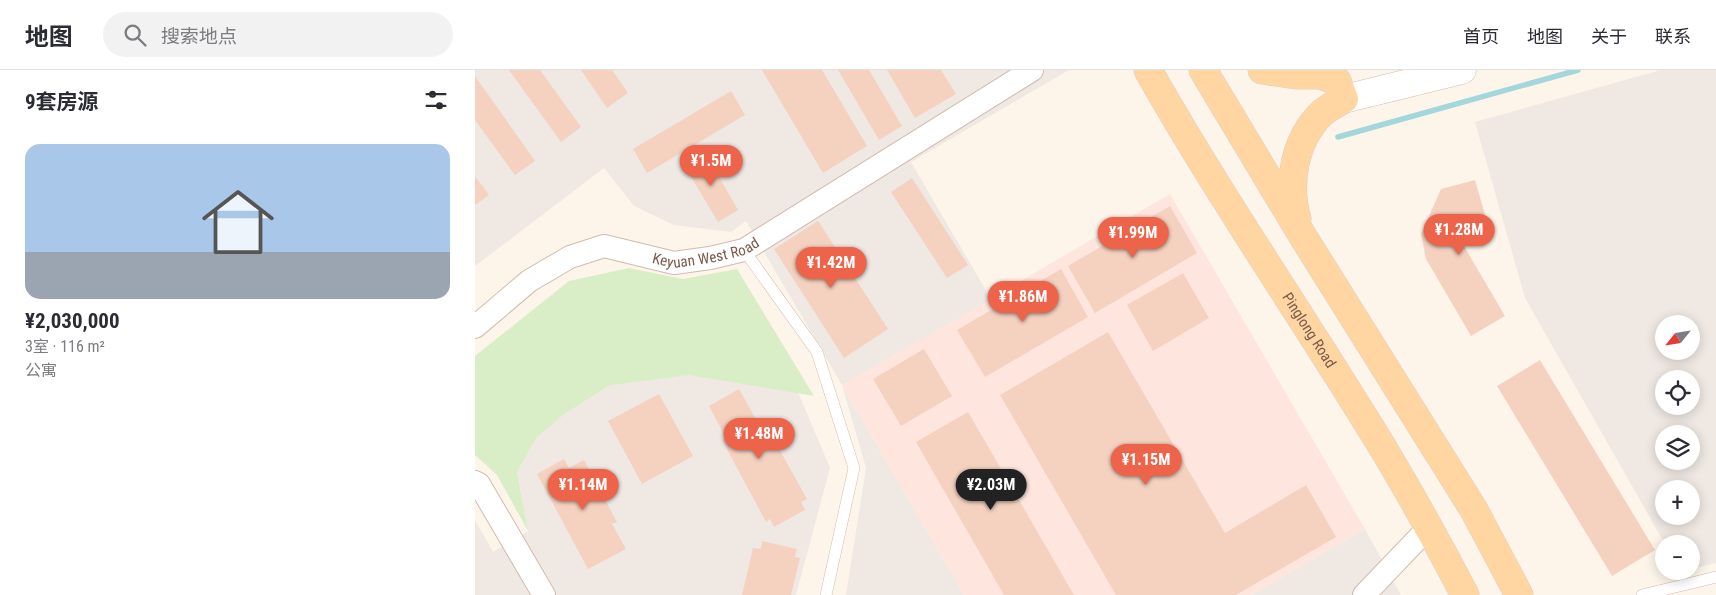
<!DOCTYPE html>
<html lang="zh">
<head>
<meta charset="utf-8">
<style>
  body { margin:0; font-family:"Roboto Condensed","Noto Sans SC",sans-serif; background:#f2f2f3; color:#2b2b33; height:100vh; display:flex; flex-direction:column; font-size:19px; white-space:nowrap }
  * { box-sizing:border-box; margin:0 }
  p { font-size:16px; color:#7c7c81 }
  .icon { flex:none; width:28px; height:28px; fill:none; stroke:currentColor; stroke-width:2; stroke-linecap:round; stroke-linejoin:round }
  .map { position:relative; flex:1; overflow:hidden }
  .side { display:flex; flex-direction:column; background:#fff; width:475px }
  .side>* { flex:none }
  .needle { width:32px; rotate:240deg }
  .buttons { position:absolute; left:1180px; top:245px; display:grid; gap:10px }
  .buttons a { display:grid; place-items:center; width:45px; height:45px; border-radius:50%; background:#fff; box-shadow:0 2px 12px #0003; font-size:25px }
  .price { position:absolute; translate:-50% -42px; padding:0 11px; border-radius:18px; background:#ed644a; color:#fff; font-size:16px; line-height:32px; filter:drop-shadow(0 1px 2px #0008) }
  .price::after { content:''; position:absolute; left:50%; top:30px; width:15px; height:11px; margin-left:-8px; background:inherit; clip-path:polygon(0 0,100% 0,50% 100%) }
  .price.active { background:#222; color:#fff }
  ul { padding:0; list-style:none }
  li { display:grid; align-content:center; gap:10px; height:265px; padding:0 25px }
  li span { display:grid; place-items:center; height:155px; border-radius:15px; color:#555 }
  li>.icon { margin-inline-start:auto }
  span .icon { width:90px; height:90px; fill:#fffc; stroke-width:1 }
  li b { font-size:21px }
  h2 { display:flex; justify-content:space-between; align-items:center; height:60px; padding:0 25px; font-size:21px }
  header { display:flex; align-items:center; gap:30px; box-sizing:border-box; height:70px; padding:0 25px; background:#fff; border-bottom:1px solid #e1e1e2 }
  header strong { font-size:24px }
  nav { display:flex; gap:28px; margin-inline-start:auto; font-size:18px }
  .search { width:350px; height:45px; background:#f2f2f3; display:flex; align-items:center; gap:12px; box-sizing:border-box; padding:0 18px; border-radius:28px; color:#7c7c81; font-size:19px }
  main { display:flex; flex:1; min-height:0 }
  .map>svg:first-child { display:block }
</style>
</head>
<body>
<header>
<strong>地图</strong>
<div class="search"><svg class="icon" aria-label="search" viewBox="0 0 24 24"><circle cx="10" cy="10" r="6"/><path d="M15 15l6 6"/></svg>搜索地点</div>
<nav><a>首页</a><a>地图</a><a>关于</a><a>联系</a></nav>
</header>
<main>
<section class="side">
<h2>9套房源<svg class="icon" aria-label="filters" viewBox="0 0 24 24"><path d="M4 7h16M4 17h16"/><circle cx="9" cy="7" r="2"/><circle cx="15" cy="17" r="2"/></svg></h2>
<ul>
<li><span style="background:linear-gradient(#a9c7e8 70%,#9aa5b1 0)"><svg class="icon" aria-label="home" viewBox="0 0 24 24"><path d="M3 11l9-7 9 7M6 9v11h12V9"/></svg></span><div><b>¥2,030,000</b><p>3室 · 116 m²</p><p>公寓</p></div></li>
</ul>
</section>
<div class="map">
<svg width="1241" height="525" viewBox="0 0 1241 525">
  <rect width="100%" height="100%" fill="#fef5ea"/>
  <!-- commercial -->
  <polygon fill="#fee5de" points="695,124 890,459 777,525 489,525 367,315"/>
  <!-- industrial -->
  <g fill="#efe8e3" fill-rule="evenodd">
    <polygon points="0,0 594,0 436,92 516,229 367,315 489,525 371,525 391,398 367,315 271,151 256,162 199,155 159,136 129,98 0,196"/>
    <path d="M1186 0H1241V493L1216 499V474H1190L1050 228 1000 52ZM1189 254H1216V281H1189ZM1189 309H1216V336H1189ZM1189 364H1216V391H1189ZM1189 419H1216V446H1189Z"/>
    <polygon points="185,293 320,315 355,398 321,525 0,525 0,450 18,482 53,461 42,402 62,367 91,343 135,315"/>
    <polygon points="890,459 926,525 777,525"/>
  </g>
  <!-- green -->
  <polygon fill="#d9edc7" points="154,198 208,209 262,199 339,326 214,305 135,315 91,343 62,367 42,402 53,461 22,405 0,385 0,286 94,211"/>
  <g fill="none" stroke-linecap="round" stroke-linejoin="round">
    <!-- stream -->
    <polyline stroke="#a2d7dc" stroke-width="5.5" points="863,67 1103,0"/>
  </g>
  <!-- building -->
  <g fill="#f5d2c0">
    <polygon points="34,0 65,0 106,57 86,72"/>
    <polygon points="106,0 137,0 153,23 132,38"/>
    <polygon points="287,0 347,0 392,76 348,103"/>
    <polygon points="363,0 394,0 427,56 404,70"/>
    <polygon points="412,0 466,0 481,24 440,48"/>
    <polygon points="0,6 60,91 40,105 0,50"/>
    <polygon points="256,21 270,45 172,103 158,79"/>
    <polygon points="230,82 263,140 243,152 209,95"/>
    <polygon points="0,106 14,125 0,135"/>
    <polygon points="437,108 493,195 472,208 416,122"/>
    <polygon points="1000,110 1011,148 995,153 989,176 1030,246 996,266 951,189 946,164 966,119"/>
    <polygon points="695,136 722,183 620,243 593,196"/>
    <polygon points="343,151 413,259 369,288 299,179"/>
    <polygon points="586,199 613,247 510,307 482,260"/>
    <polygon points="708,203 734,248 678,281 652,235"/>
    <polygon points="633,262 750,463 831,415 861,467 761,525 641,525 525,325"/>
    <polygon points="449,279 477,326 426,356 398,309"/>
    <polygon points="1065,290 1180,480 1137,506 1022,316"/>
    <polygon points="264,319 282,351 287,348 332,429 326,432 330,440 299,457 295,449 291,452 247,370 251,368 234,336"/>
    <polygon points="184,324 218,386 167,414 133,351"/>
    <polygon points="493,342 599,525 529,525 441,372"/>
    <polygon points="89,389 94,398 109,390 142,452 137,454 151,479 113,499 62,404"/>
    <polygon points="287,471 322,479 320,487 325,488 316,525 267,525 278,478 286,479"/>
  </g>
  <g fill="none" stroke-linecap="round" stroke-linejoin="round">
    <defs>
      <g id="service">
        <polyline points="269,180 342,282 379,398 351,525"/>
        <polyline points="1167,525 1241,507"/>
      </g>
      <g id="minor">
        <path id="s1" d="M0 257 54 211 95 187 129 176 199 193 235 188 269 180 557 0"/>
        <polyline points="0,412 4,414 69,525"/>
        <polyline points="889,525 954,457"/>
      </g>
      <polyline id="tertiary" points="869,29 987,0"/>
      <g id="primary">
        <path id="s2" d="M673 0C747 131 833 254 911 383 939 430 965 477 990 525"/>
        <polyline points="728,0 827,165 999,440 1044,525"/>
        <path d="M787 0 821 5H845L862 11 869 29C861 34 852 38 846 44 819 71 812 114 822 149"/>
      </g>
    </defs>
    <!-- service casing -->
    <use href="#service" stroke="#d2bbae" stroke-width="12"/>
    <!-- minor casing -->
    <use href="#minor" stroke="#d2bbae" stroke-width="24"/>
    <!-- tertiary casing -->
    <use href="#tertiary" stroke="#d2bbae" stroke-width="29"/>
    <!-- primary casing -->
    <use href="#primary" stroke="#dad1cd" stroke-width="29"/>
    <!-- service -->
    <use href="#service" stroke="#fff" stroke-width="11"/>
    <!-- minor -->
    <use href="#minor" stroke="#fff" stroke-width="22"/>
    <!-- tertiary -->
    <use href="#tertiary" stroke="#fff" stroke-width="28"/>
    <!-- primary -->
    <use href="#primary" stroke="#ffd5a1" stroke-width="28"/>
  </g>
  <g text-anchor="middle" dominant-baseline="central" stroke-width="4" stroke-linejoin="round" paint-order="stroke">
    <!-- street labels -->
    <g font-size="15" fill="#7b594b" stroke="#fff9f2">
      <text stroke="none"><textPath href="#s1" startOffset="259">Keyuan West Road</textPath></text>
      <text stroke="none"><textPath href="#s2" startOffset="306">Pinglong Road</textPath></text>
    </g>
  </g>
</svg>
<div class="buttons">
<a><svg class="needle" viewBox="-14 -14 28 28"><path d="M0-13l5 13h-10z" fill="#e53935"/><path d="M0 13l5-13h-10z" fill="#7c7c81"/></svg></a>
<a><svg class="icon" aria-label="locate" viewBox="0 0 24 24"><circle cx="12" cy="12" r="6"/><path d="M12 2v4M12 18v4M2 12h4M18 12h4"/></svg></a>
<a><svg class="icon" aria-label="layers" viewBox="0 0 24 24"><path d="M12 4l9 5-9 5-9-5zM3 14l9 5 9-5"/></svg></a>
<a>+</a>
<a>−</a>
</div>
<b class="price" style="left:236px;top:117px">¥1.5M</b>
<b class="price" style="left:984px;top:186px">¥1.28M</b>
<b class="price" style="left:658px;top:189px">¥1.99M</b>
<b class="price" style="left:356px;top:219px">¥1.42M</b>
<b class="price" style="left:548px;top:253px">¥1.86M</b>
<b class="price" style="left:284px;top:390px">¥1.48M</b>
<b class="price" style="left:671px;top:416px">¥1.15M</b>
<b class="price" style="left:108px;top:441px">¥1.14M</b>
<b class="price active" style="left:516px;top:441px">¥2.03M</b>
</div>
</main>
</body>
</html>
